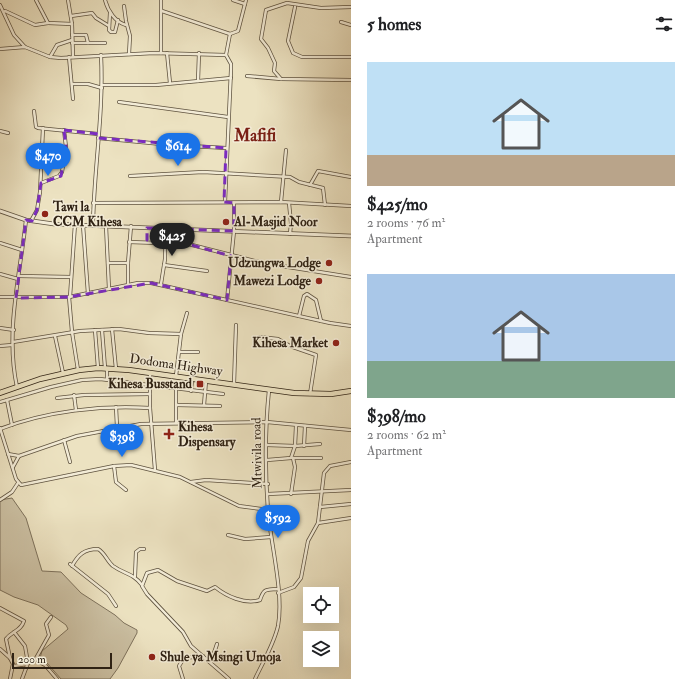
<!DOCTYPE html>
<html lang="en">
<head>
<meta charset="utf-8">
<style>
  body { margin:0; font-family:"IM FELL Double Pica",serif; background:#f2f2f2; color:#202124; height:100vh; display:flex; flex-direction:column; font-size:15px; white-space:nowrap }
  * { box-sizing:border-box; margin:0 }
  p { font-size:13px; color:#757577 }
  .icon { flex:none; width:22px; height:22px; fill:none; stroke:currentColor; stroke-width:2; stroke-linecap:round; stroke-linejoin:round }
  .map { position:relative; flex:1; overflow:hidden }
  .sheet { display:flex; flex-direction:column; background:#fff; width:340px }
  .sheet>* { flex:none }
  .controls { position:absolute; left:303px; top:587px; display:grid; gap:8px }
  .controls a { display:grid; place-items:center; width:36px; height:36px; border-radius:0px; background:#fff; box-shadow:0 4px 16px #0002; font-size:20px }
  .scale { position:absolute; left:12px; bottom:10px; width:100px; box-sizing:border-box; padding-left:4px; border:2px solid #2f2214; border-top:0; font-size:11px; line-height:14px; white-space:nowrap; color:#2f2214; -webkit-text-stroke:3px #f3ecd7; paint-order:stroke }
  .price { position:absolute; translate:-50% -34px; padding:0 9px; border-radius:14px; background:#1a73e8; color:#fff; font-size:13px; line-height:26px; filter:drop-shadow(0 1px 2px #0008) }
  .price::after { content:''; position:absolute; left:50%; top:24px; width:12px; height:9px; margin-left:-6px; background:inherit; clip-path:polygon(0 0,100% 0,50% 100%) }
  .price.current { background:#222; color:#fff }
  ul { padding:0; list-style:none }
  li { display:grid; align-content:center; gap:8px; height:212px; padding:0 16px }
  li span { display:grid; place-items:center; height:124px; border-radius:0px; color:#555 }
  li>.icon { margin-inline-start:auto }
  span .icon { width:72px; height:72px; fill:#fffc; stroke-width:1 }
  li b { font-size:17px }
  h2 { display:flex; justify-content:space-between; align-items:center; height:48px; padding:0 16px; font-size:17px }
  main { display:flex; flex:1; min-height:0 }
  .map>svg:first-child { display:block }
</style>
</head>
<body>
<main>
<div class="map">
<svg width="351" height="679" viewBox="0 0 351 679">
  <rect width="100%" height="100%" fill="#ece2c1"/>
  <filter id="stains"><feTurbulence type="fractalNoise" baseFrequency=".005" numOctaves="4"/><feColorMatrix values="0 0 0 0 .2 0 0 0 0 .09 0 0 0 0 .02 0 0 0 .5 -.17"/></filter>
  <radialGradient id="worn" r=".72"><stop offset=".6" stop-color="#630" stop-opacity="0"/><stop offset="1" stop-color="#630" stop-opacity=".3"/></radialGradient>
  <!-- green -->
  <polygon fill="#ccc1a4" stroke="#7e725c" points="12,498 26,518 42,571 61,572 81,593 115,615 124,623 137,630 137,633 118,668 110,679 61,679 47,663 40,658 42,651 68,629 66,625 38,605 14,597 0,590 0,500"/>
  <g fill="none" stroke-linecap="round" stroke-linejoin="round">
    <defs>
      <g id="minor">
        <polyline points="36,0 48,23 72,24"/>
        <polyline points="68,0 72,24 73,57"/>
        <path d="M105 0C108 11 115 22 126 25"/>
        <polyline points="233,0 245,4"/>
        <polyline points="0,5 14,35 25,47"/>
        <polyline points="124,6 126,21 130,36 129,54"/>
        <polyline points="295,7 288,41 293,53 302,57 351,57"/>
        <polyline points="5,11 35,25 48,23"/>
        <polyline points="162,11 230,34"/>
        <polyline points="110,13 109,30 111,32 115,32 118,20"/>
        <polyline points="71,16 92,13 96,18 109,26"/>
        <polyline points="341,22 351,25"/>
        <polyline points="72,35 86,35 88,43"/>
        <polyline points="72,43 105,43"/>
        <polyline points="0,49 25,47 50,57 61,58 154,53 226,55 231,64 231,70 225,202"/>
        <polyline points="161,53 161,0"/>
        <polyline points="167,53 170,83"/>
        <polyline points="226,55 230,34 238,31 246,0"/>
        <polyline points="50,57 57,45 72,40"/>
        <polyline points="69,57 73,99"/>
        <polyline points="247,76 281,79 351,80"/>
        <polyline points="281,79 274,71 275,63 268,48 261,39 266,10 287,3 321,8 351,7"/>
        <polyline points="198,81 199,53"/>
        <polyline points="72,84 88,84 102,88"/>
        <polyline points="102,85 156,85 231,78"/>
        <polyline points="119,102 228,117"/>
        <polyline points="34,111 36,127 38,128 98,134"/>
        <polyline points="0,131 8,133"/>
        <polyline points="98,138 172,145 226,148"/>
        <polyline points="130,176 203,172 290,177 299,182 323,188 325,205"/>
        <polyline points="41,183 59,176 62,172 66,147 64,130"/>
        <polyline points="310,185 318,171 351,177"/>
        <polyline points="281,202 286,150"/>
        <polyline points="93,203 281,202 351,206"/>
        <polyline points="289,203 291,223 290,234"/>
        <polyline points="31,221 37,210 40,192 43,128"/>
        <path d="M93 224C94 168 104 112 101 55"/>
        <polyline points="83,225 88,294"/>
        <polyline points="106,226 109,289"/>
        <polyline points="129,242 188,244 263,263 351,277"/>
        <polyline points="0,243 22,250"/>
        <polyline points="108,263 128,263"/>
        <polyline points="164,265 207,271"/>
        <polyline points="0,274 18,279"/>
        <polyline points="19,276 71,277"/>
        <polyline points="161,284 165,259 165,228"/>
        <polyline points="128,285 128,263 131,226"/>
        <polyline points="0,297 69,297 138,283 151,283 330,323 351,326"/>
        <polyline points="69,297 72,332 78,370"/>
        <polyline points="70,297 75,224"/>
        <polyline points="227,300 234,231 234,203"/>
        <polyline points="299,316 304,296 307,294 316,300 321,321"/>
        <polyline points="0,328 14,330"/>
        <polyline points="112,329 116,369"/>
        <polyline points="95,330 98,368"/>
        <polyline points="102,330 105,368"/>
        <polyline points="55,336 63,373"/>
        <polyline points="260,337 278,339 290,346 316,355 310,394"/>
        <polyline points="13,342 80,331 119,329 149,333 181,334"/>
        <polyline points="0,346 12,345"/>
        <polyline points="179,352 198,352"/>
        <polyline points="107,369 107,379"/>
        <polyline points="150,373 150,408 155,470"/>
        <polyline points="176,376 181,334 187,313"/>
        <polyline points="234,384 236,325"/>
        <path d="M17 387C5 332 20 275 26 220"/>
        <polyline points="191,391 192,379"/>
        <polyline points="74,395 76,410"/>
        <polyline points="57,398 84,395 150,394"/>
        <polyline points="7,400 12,425"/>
        <polyline points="0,402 51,387 82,380 100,379 223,394"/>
        <polyline points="177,405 220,406"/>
        <polyline points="204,405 206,381"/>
        <polyline points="116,407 117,427"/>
        <polyline points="176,423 176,390"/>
        <polyline points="0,428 16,479 21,485 114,466 131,465 180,477 239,506 268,510"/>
        <path d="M0 429C47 411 101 405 150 408"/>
        <polyline points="64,440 70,462"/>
        <polyline points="267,445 295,446 320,444"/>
        <polyline points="304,446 305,426"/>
        <polyline points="8,454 19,456 77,436 141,424 267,422 351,430"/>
        <polyline points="293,458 321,458"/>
        <polyline points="267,460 291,458 295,446 296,426"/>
        <polyline points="114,466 116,482 126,490"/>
        <polyline points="13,467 19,456"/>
        <polyline points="191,482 206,480 268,484"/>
        <polyline points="268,494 351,490"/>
        <polyline points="291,494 295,467 293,458"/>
        <polyline points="0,500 12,492 18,483"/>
        <polyline points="320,507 351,504"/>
        <polyline points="318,523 351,518"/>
        <polyline points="228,535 245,539 271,537"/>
        <polyline points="70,564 108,594 116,606"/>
        <path d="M72 566C78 555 84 549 98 549 105 553 107 561 113 566 124 574 133 573 142 585"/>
        <polyline points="135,576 136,552 140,549 144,549"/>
        <polyline points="278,593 294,587 301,578 308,541 318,523 324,473 330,466 351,462"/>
        <path d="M0 608 24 621C21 631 12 631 6 639L10 658"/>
        <polyline points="14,632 25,646 28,663"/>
        <polyline points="0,649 10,658 13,664 10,679"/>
        <polyline points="35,660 49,635 46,624 51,617"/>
        <polyline points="211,662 217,644"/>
        <polyline points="14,666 27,664"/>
        <polyline points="22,679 28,663 36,660 45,665 57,679"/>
        <polyline points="183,679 179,666 184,658 203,656"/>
        <path d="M229 679 191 646 183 632 147 594 142 586 147 573 158 570 177 581 207 591 215 587C226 596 245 605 260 600 264 588 266 590 278 589"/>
        <path d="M255 679C263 662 274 644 278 626 284 594 271 545 268 511 265 472 265 429 269 390"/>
      </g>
      <polyline id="tertiary" points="0,211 26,220 54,224 351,236"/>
      <polyline id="trunk" points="0,393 40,379 79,370 98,368 129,370 294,393 331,394 351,391"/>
    </defs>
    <!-- minor casing -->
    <use href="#minor" stroke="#5e523f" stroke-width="4"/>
    <!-- tertiary casing -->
    <use href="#tertiary" stroke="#5e523f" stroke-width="4.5"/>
    <!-- trunk casing -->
    <use href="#trunk" stroke="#2f2214" stroke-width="6"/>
    <!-- minor -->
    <use href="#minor" stroke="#f3ecd7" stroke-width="2.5"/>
    <!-- tertiary -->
    <use href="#tertiary" stroke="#f3ecd7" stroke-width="3"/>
    <!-- trunk -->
    <use href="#trunk" stroke="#ece2c1" stroke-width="4.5"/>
  </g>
  <!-- marked area -->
  <path fill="none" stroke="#7b2cbf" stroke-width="3" stroke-dasharray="8 5" stroke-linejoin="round" d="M64 130 98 134V138L226 148 224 202 234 203V231L147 228V240L188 244 231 256 227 300 151 283 69 297 16 298 26 220 32 221 37 210 41 183 61 176 66 147Z"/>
  <!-- markers -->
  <g fill="#8f2418" stroke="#f3ecd7" stroke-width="1.5">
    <circle cx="45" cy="214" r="4"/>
    <circle cx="226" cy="222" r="4"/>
    <circle cx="329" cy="263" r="4"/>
    <circle cx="319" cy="281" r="4"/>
    <circle cx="336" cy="343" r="4"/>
    <rect x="196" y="380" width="8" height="8" rx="2"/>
    <path d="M167 428h4v4h4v4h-4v4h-4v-4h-4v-4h4z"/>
    <circle cx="152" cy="657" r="4"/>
  </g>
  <g text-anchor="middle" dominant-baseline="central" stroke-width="3" stroke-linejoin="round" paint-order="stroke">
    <!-- poi labels -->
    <g font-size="13" font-weight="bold" fill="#2f2214" stroke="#f3ecd7" text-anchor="start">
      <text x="53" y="207">Tawi la<tspan x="53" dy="15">CCM Kihesa</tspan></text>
      <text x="234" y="222">Al-Masjid Noor</text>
      <text x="321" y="263" text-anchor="end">Udzungwa Lodge</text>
      <text x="311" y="281" text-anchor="end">Mawezi Lodge</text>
      <text x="328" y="343" text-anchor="end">Kihesa Market</text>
      <text x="192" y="384" text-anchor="end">Kihesa Busstand</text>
      <text x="178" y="427">Kihesa<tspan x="178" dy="15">Dispensary</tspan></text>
      <text x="160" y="657">Shule ya Msingi Umoja</text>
    </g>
    <!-- street labels -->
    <g font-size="13" fill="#2f2214" stroke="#f3ecd7">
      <text transform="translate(176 365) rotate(8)">Dodoma Highway</text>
      <text transform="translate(257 453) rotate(-91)">Mtwivila road</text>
    </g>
    <!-- district labels -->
    <g font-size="17" font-weight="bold" fill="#7a1f14" stroke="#f3ecd7">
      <text x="255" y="135">Mafifi</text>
    </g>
  </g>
  <rect width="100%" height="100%" filter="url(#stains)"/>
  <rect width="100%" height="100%" fill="url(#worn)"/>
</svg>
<div class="controls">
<a><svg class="icon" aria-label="locate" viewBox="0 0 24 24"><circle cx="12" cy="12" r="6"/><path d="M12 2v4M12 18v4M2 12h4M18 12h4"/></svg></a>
<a><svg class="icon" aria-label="layers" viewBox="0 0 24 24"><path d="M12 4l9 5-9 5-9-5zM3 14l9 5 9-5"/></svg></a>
</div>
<div class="scale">200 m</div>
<b class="price" style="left:178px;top:167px">$614</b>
<b class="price" style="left:48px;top:177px">$470</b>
<b class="price current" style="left:172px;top:257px">$425</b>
<b class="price" style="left:122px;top:458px">$398</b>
<b class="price" style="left:278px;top:539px">$592</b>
</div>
<section class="sheet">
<h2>5 homes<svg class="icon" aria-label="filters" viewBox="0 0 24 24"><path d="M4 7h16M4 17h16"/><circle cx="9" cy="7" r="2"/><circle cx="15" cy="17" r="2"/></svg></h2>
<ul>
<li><span style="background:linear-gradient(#bfe0f5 75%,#b9a48a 0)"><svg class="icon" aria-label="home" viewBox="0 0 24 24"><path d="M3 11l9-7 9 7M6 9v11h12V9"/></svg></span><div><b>$425/mo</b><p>2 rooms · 76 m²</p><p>Apartment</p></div></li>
<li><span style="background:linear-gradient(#a9c7e8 70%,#7fa58c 0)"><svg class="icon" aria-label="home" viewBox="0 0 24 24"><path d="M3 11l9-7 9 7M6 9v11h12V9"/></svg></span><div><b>$398/mo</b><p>2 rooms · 62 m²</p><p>Apartment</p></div></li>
</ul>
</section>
</main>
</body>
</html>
